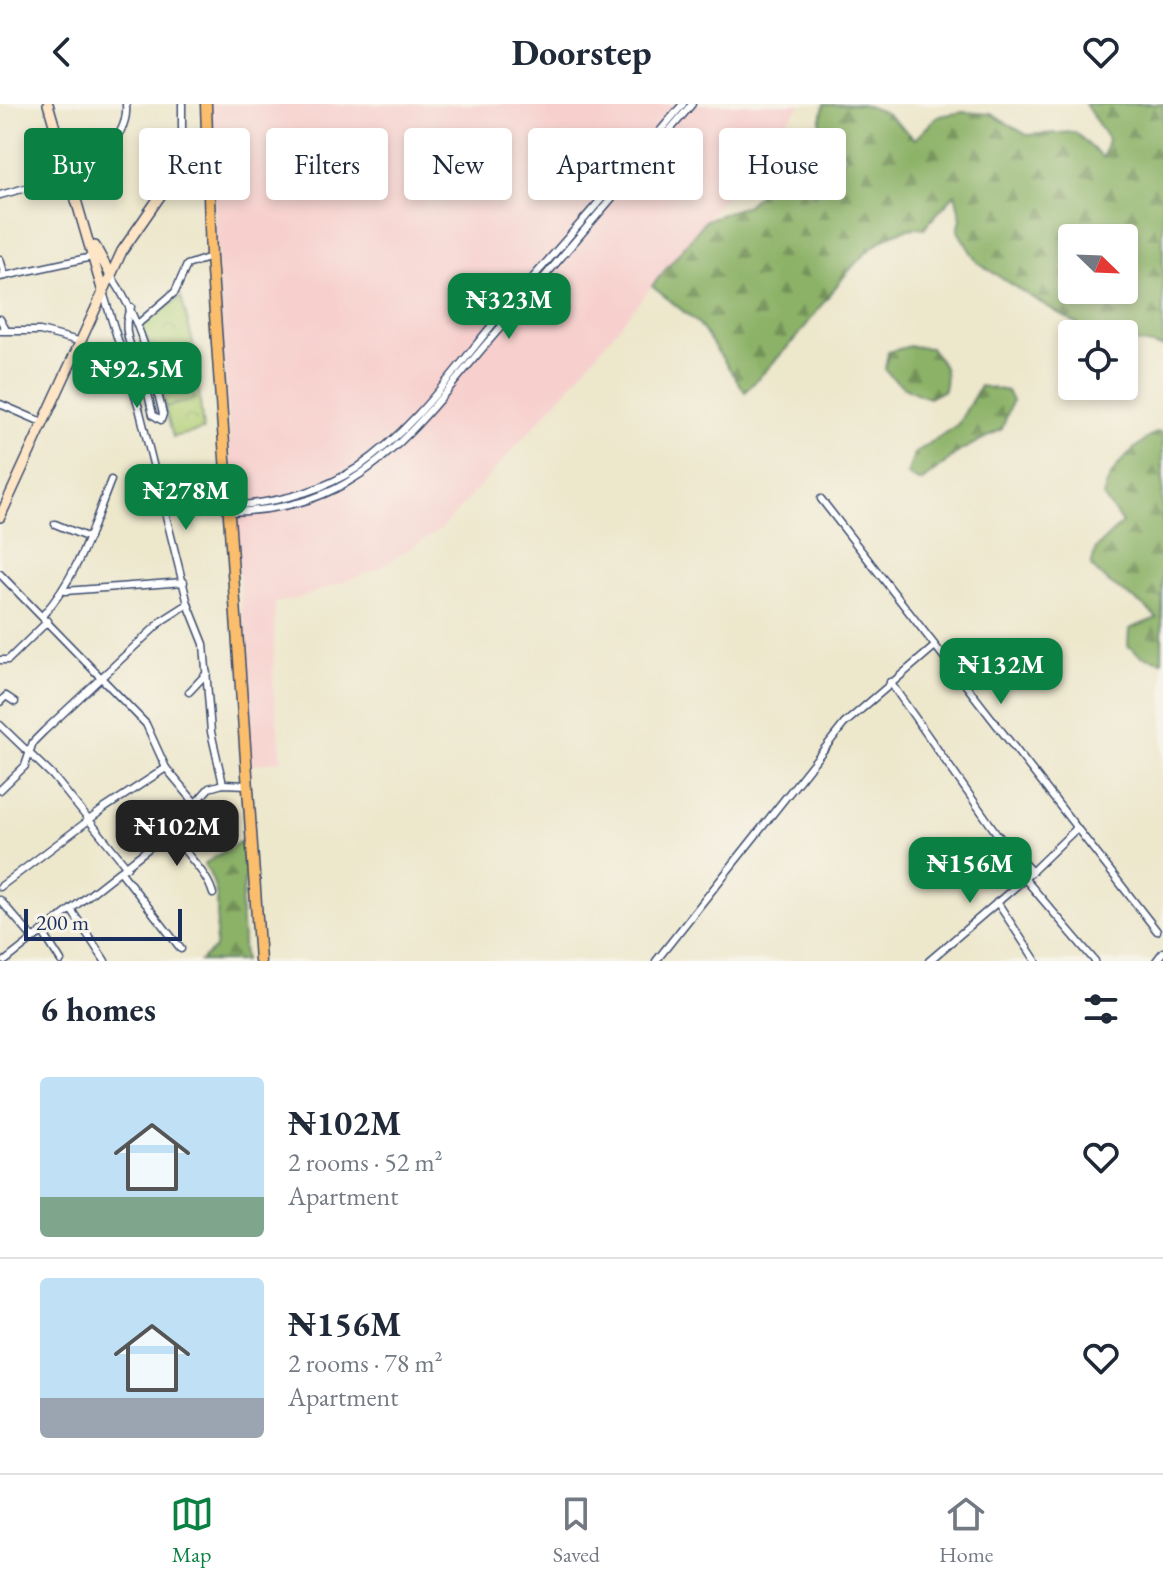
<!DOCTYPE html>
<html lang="en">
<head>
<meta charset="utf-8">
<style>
  body { margin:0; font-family:"EB Garamond",serif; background:#f2f2f3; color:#1f2937; height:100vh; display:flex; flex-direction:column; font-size:30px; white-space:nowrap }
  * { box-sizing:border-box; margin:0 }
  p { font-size:26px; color:#747a83 }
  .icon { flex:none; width:44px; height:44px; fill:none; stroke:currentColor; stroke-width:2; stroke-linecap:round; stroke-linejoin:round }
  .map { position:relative; height:857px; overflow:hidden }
  .drawer { display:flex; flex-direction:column; background:#fff; flex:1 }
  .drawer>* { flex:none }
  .hud { position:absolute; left:24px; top:24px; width:1116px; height:72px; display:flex; gap:16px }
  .needle { width:52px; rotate:113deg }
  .controls { position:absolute; left:1058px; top:120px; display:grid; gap:16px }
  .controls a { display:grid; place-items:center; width:80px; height:80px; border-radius:8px; background:#fff; box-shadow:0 4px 12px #0003; font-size:40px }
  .scale { position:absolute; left:24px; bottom:20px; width:158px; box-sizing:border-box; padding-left:8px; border:4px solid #1b2f5e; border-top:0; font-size:22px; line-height:28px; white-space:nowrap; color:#1b2f5e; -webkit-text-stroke:6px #f7f3e8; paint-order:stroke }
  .price { position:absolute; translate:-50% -68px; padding:0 18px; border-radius:16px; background:#0b8043; color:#fff; font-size:26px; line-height:52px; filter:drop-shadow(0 2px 4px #0008) }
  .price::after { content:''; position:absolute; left:50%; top:48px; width:24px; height:18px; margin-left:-12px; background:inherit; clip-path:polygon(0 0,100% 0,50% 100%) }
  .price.selected { background:#222; color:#fff }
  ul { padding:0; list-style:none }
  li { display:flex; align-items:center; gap:24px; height:200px; padding:0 40px }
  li+li { border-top:2px solid #e0e1e3 }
  li span { display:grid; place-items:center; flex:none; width:224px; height:160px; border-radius:8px; color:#555 }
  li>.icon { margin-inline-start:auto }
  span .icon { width:96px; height:96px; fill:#fffc; stroke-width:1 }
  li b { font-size:34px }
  h2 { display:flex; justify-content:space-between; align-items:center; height:96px; padding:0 40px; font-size:34px }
  .chip { padding:0 28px; border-radius:8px; background:#fff; box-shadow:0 4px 12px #0003; font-size:28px; line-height:72px }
  .chip.selected { background:#0b8043; color:#fff }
  header { display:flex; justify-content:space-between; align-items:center; height:104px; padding:0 40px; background:#fff; font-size:36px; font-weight:700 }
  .tabs { display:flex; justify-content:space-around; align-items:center; height:112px; border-top:2px solid #e0e1e3; background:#fff; font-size:22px; color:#747a83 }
  .tabs a { display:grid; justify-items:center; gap:4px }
  .tabs .selected { color:#0b8043 }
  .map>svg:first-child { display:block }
</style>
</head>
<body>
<header><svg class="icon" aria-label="back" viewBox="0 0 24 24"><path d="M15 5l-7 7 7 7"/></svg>Doorstep<svg class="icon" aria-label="heart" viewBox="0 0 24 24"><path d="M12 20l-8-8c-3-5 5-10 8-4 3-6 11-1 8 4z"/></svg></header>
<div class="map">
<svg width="1163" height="857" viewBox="0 0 1163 857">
  <defs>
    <pattern id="forest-firs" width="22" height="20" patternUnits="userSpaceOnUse" patternTransform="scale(2)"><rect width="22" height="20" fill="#8cb267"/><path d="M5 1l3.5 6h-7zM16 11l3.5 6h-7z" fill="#729158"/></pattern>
    <pattern id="park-crowns" width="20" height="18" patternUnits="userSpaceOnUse" patternTransform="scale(2)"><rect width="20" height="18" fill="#b0cf76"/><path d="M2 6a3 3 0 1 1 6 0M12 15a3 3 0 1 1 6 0" fill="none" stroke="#97b268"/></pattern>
  </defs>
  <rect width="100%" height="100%" fill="#f7f3e8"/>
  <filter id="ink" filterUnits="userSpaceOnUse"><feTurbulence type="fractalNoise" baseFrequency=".0125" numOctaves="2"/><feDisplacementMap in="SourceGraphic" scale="16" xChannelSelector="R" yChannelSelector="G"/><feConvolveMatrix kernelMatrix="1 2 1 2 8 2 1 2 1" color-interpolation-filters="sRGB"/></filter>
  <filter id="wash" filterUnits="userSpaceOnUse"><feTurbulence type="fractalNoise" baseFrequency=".006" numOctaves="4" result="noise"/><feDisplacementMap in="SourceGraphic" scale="32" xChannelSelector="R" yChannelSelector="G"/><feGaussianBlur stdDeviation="1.8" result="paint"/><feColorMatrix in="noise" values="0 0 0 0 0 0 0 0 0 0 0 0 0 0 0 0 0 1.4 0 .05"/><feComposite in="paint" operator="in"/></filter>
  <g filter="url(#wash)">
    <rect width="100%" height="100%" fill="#ede7cc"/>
    <!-- built -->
    <polygon fill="#f7d0ce" points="210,0 801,0 567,286 441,425 378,465 297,495 275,499 273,585 282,656 252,661 216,139"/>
    <!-- forest -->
    <g fill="url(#forest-firs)" stroke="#547062" stroke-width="2" fill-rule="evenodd">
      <path d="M862 0 886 9 915 35 938 12 964 8 991 10 1027 31 1075 28 1103 54 1108 35 1085 0H1163V243L1124 236V230H1094L1021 187 977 158 958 127 961 114 955 90 924 124C871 120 830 193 801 228 783 249 764 268 745 288L699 220 652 182 706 116 747 101 787 65 814 91 831 75 845 51 820 20 824 1ZM1124 134V186H1072V134Z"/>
      <path d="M910 242 930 244C943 259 949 266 944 286L929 294C911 288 897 281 885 265L888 248Z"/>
      <polygon points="980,282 1007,287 1012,297 1002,325 960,347 921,378 907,371 914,350 958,320"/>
      <path d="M1157 328 1163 329 1162 557 1142 552 1128 542 1129 525 1157 514C1134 490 1114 488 1091 462L1096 444 1122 419 1103 392C1110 363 1132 344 1157 328Z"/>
      <path d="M241 737 246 768 241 801 244 857H200L215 844C217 810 223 789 204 760Z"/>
    </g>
    <!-- park -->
    <polygon fill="url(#park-crowns)" stroke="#667f6a" stroke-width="2" points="181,193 194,243 203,326 173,333 142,221"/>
    <!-- pitch -->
    <polygon fill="#b0cf76" stroke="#667f6a" stroke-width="2" points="191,279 195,295 166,303 162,287"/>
  </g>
  <g filter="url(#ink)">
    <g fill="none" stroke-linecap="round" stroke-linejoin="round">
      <defs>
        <g id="street">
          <polyline points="182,0 182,24 191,58"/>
          <path d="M73 64C99 52 129 34 126 0"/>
          <polyline points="0,91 69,72"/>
          <polyline points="0,155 5,172"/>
          <path d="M110 170C140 214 151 260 163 310L161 316 153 311 142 265 149 254"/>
          <polyline points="0,173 92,153"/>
          <polyline points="103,188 139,304 188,500 204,540 211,628 223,680"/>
          <path d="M131 203C120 224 131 246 142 265"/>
          <polyline points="0,215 6,226"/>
          <polyline points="139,219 175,188 187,161 211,153"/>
          <polyline points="0,227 40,227 75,236"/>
          <polyline points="0,300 37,316"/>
          <polyline points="821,395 1157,827"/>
          <path d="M230 402C275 399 319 389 357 364 416 324 458 261 503 208 563 139 624 70 683 0"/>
          <path d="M230 408C271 407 310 400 346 379 403 347 445 288 487 239 556 160 624 80 692 0"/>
          <polyline points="55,420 89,434"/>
          <polyline points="0,470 146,620 166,664 196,700"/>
          <polyline points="65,487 184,478"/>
          <path d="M43 511C78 472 92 424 111 376"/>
          <polyline points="0,556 8,556 48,517"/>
          <polyline points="890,578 997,730 1032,768"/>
          <polyline points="189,588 207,569"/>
          <polyline points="0,598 6,592 15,598"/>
          <polyline points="0,621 53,672 127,763"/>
          <polyline points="0,686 25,662 33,638 44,627 163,516 188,500"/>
          <path d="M172 726C182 750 206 765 213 790"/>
          <polyline points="121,768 181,845"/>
          <polyline points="1025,775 1095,857"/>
          <polyline points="0,783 105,704 166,664"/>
          <polyline points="0,796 33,834"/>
          <polyline points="997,798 1036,857"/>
          <polyline points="72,807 105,857"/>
          <polyline points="42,827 61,857"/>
          <polyline points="5,857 172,726 209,684 223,680 248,681"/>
          <polyline points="656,857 844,620 935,542"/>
          <polyline points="929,857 1020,779 1077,724"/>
          <polyline points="1156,857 1163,848"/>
        </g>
        <g id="secondary">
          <polyline points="48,0 102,185"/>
          <polyline points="95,142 110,170"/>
          <polyline points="0,413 122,147 174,72 205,59"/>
        </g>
        <g id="primary">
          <polyline points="206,0 211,153 260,857"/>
          <polyline points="191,63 206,78"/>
        </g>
      </defs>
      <!-- street casing -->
      <use href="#street" stroke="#3a4b6e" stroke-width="9"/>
      <!-- secondary casing -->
      <use href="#secondary" stroke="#3a4b6e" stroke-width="12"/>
      <!-- primary casing -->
      <use href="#primary" stroke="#3a4b6e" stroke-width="13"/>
      <!-- street -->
      <use href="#street" stroke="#fff" stroke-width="6"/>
      <!-- secondary -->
      <use href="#secondary" stroke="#fde5c5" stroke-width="9"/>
      <!-- primary -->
      <use href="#primary" stroke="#fabe6d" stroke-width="10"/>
    </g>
  </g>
</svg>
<div class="controls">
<a><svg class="needle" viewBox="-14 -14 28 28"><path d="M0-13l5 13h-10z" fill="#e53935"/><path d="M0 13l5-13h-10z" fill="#747a83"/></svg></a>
<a><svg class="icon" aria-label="locate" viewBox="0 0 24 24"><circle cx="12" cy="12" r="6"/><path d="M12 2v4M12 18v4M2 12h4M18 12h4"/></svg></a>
</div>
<div class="scale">200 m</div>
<b class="price" style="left:509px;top:237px">₦323M</b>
<b class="price" style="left:137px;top:306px">₦92.5M</b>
<b class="price" style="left:186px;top:428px">₦278M</b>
<b class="price" style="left:1001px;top:602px">₦132M</b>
<b class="price selected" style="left:177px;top:764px">₦102M</b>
<b class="price" style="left:970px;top:801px">₦156M</b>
<div class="hud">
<a class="chip selected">Buy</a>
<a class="chip">Rent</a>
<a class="chip">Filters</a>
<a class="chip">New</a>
<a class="chip">Apartment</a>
<a class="chip">House</a>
</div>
</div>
<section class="drawer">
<h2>6 homes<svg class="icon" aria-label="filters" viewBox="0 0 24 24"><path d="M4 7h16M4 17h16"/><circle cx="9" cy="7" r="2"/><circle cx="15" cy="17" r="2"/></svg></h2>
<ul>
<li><span style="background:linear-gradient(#bfe0f5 75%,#7fa58c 0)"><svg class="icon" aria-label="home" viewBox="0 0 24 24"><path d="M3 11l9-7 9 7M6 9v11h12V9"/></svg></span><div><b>₦102M</b><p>2 rooms · 52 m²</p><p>Apartment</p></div><svg class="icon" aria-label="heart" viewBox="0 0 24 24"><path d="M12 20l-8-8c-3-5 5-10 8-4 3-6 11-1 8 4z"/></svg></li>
<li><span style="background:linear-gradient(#bfe0f5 75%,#9aa5b1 0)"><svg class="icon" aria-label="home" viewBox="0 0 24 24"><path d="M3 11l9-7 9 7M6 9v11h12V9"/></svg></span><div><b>₦156M</b><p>2 rooms · 78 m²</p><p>Apartment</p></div><svg class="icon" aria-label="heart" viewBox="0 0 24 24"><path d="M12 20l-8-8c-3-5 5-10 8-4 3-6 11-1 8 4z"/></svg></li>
</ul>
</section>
<nav class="tabs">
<a class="selected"><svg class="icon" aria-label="map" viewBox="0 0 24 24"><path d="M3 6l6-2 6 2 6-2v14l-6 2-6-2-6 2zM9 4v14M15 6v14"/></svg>Map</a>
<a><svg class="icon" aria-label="saved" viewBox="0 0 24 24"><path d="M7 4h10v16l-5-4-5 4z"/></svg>Saved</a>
<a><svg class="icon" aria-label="home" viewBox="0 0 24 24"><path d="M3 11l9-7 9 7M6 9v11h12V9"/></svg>Home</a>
</nav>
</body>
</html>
